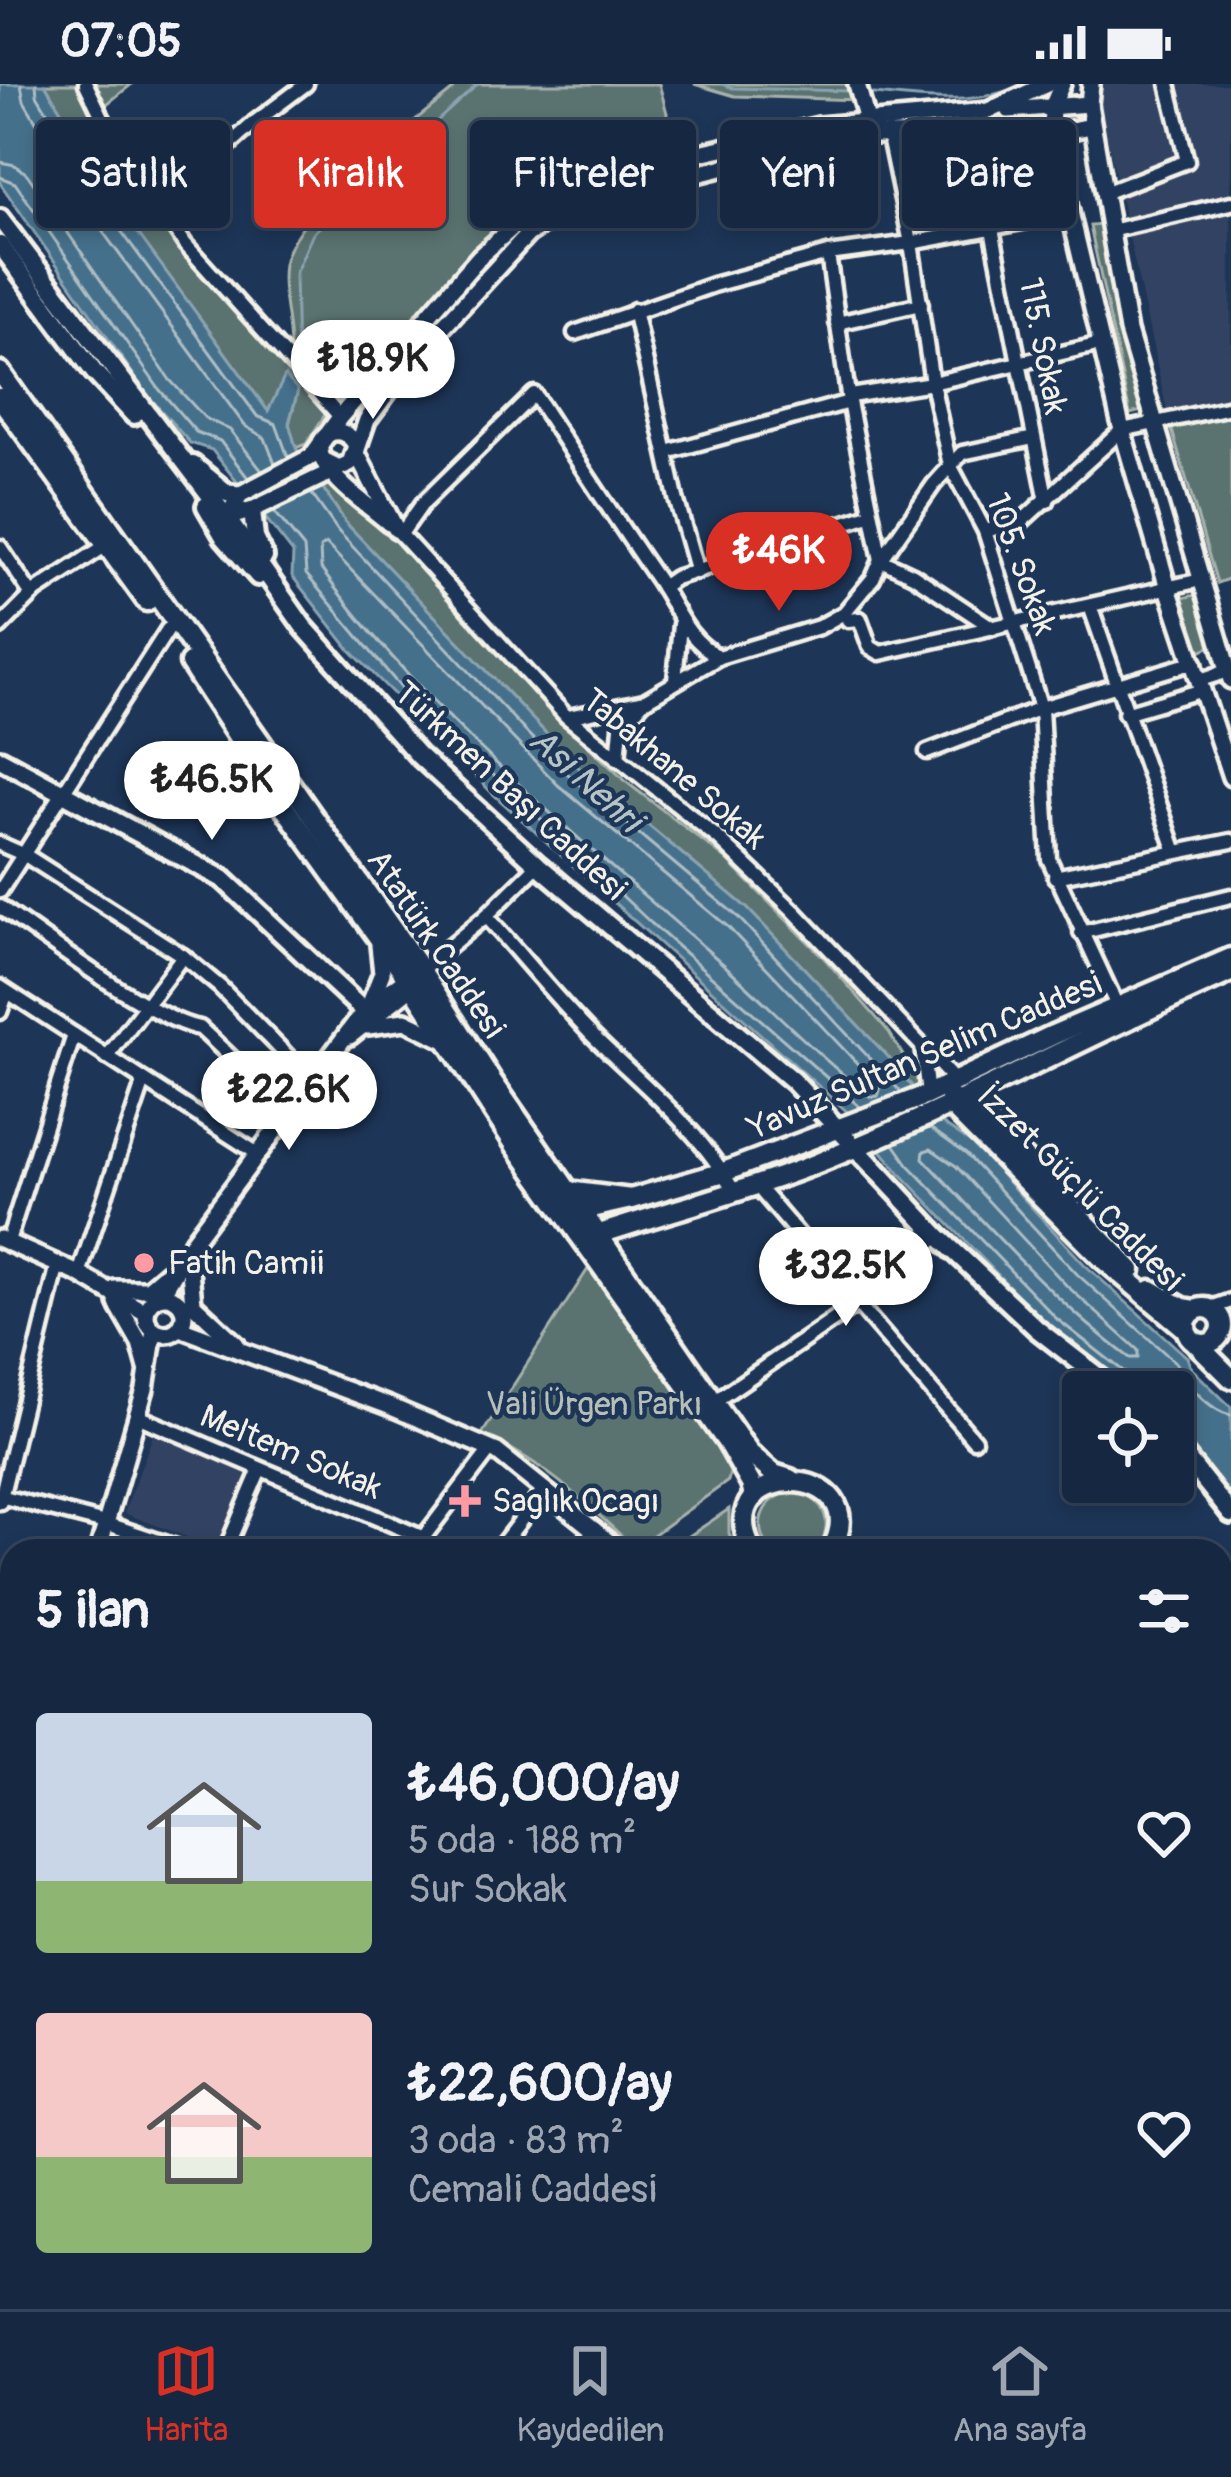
<!DOCTYPE html>
<html lang="tr">
<head>
<meta charset="utf-8">
<style>
  body { margin:0; font-family:Pangolin,sans-serif; background:#23344c; color:#f1f3f6; height:100vh; display:flex; flex-direction:column; font-size:45px; white-space:nowrap }
  * { box-sizing:border-box; margin:0 }
  p { font-size:39px; color:#9ea6b1 }
  .icon { flex:none; width:66px; height:66px; fill:none; stroke:currentColor; stroke-width:2; stroke-linecap:round; stroke-linejoin:round }
  .map { position:relative; flex:1; overflow:hidden }
  .side { position:absolute; left:0px; top:1455px; width:1233px; height:771px; display:flex; flex-direction:column; background:#162841; border-radius:36px 36px 0 0; box-shadow:0 6px 18px #0003,0 0 0 3px #35445a }
  .side>* { flex:none }
  .guide { position:absolute; left:36px; top:36px; width:1161px; height:108px; display:flex; gap:24px }
  .fabs { position:absolute; left:1062px; top:1287px; display:grid; gap:24px }
  .fabs a { display:grid; place-items:center; width:132px; height:132px; border-radius:12px; background:#162841; box-shadow:0 6px 18px #0003,0 0 0 3px #35445a; font-size:60px }
  .price { position:absolute; translate:-50% -102px; padding:0 27px; border-radius:42px; background:#fff; color:#222; font-size:39px; line-height:78px; filter:drop-shadow(0 3px 6px #0008) }
  .price::after { content:''; position:absolute; left:50%; top:72px; width:36px; height:27px; margin-left:-18px; background:inherit; clip-path:polygon(0 0,100% 0,50% 100%) }
  .price.current { background:#d93025; color:#fff }
  ul { padding:0; list-style:none }
  li { display:flex; align-items:center; gap:36px; height:300px; padding:0 36px }
  li span { display:grid; place-items:center; flex:none; width:336px; height:240px; border-radius:12px; color:#555 }
  li>.icon { margin-inline-start:auto }
  span .icon { width:144px; height:144px; fill:#fffc; stroke-width:1 }
  li b { font-size:51px }
  h2 { display:flex; justify-content:space-between; align-items:center; height:144px; padding:0 36px; font-size:51px }
  .chip { padding:0 42px; border-radius:12px; background:#162841; box-shadow:0 6px 18px #0003,0 0 0 3px #35445a; font-size:42px; line-height:108px }
  .chip.current { background:#d93025; color:#fff }
  .status { display:flex; justify-content:space-between; align-items:center; height:84px; padding:0 60px; background:#162841; direction:ltr }
  .status svg { height:33px; fill:currentColor }
  .dock { display:flex; justify-content:space-around; align-items:center; height:168px; border-top:3px solid #35445a; background:#162841; font-size:33px; color:#9ea6b1 }
  .dock a { display:grid; justify-items:center; gap:6px }
  .dock .current { color:#d93025 }
  .map>svg:first-child { display:block }
</style>
</head>
<body>
<div class="status"><b>07:05</b><svg viewBox="0 0 49 12"><path d="M0 12V9h3v3zM5 12V6h3v6zM10 12V3h3v9zM15 12V0h3v12zM26 1h20v11H26zM47 4h2v5h-2z"/></svg></div>
<div class="map">
<svg width="1231" height="2225" viewBox="0 0 1231 2225">
  <rect width="100%" height="100%" fill="#1d3557"/>
  <filter id="ink" filterUnits="userSpaceOnUse"><feTurbulence type="fractalNoise" baseFrequency=".00833" numOctaves="2"/><feDisplacementMap in="SourceGraphic" scale="24" xChannelSelector="R" yChannelSelector="G"/><feConvolveMatrix kernelMatrix="1 2 1 2 8 2 1 2 1" color-interpolation-filters="sRGB"/></filter>
  <g filter="url(#ink)">
    <!-- built -->
    <g fill="#324262">
      <polygon points="1102,0 1231,0 1231,321 1169,336 1103,34 1099,12"/>
      <polygon points="154,1348 251,1388 218,1465 124,1429"/>
    </g>
    <!-- green -->
    <g fill="#5a7370" stroke="#a7b2ac" stroke-width="3">
      <path d="M45 0H132L103 23 176 139 290 264C290 237 280 206 284 180 294 125 409 42 453 6L449 0H659L678 69 558 98 539 109 368 288 332 320 306 360 296 364 289 340 298 306 285 293 269 329 117 122Z"/>
      <polygon points="694,0 854,0 858,16 735,12"/>
      <polygon points="1102,141 1142,327 1130,330 1090,142"/>
      <polygon points="1231,321 1231,494 1217,499 1169,336"/>
      <polygon points="335,399 346,404 402,459 578,653 629,700 726,775 824,874 889,948 923,1005 916,1008 892,977 747,824 577,682 346,439 321,401"/>
      <polygon points="1200,510 1214,561 1200,567 1182,514"/>
      <path d="M588 1185 606 1202 714 1352 731 1385 728 1397 635 1464C583 1417 547 1380 482 1350Z"/>
      <path d="M789 1408C824 1409 837 1440 816 1467H770C752 1442 760 1417 789 1408Z"/>
      <polygon points="729,1425 729,1449 735,1467 667,1467"/>
      <polygon points="1045,2214 1137,2214 1144,2225 1034,2225"/>
    </g>
    <!-- water -->
    <polygon fill="#446f8b" stroke="#8aa3b0" stroke-width="3" points="0,0 45,0 118,122 268,327 285,292 298,306 289,339 296,364 346,439 577,682 747,824 892,977 940,1038 974,1061 1085,1181 1187,1273 1191,1284 1231,1323 1231,1419 1203,1379 1173,1347 1173,1308 1130,1308 1049,1244 899,1088 853,1033 493,710 351,567 292,492 293,469 212,366 190,359 149,313 0,99"/>
    <g fill="none" stroke-linecap="round" stroke-linejoin="round">
      <!-- shore -->
      <g stroke="#aebdc3" stroke-width="3">
        <polyline points="21,0 24,17 95,137 245,342 265,354 275,380"/>
        <polyline points="36,0 37,11 108,129 257,332 276,340 288,373"/>
        <polyline points="0,78 15,81 27,90 170,296 205,334 230,346 262,387"/>
        <polyline points="0,93 15,99 159,305 196,348 220,357 248,394"/>
        <polyline points="311,409 338,447 525,647 570,692 738,833 901,1008"/>
        <polyline points="274,427 304,464 306,490 402,605 651,839 860,1023"/>
        <path d="M326 460 558 701 728 843 872 995 880 1006 878 1012 871 1013C815 971 767 918 714 872 580 755 425 629 321 485L320 464Z"/>
        <path d="M930 1044 966 1070 1077 1190 1176 1279C1184 1298 1210 1327 1231 1331"/>
        <polyline points="894,1060 908,1080 1057,1235 1132,1294 1136,1308"/>
        <path d="M931 1065 956 1082 1066 1201 1138 1266V1274H1130C1053 1217 990 1144 923 1074L924 1067Z"/>
      </g>
      <!-- stream -->
      <g stroke="#8aa3b0" stroke-width="3">
        <polyline points="722,0 733,4 851,7"/>
        <path d="M865 9C916 14 976 24 1022 0"/>
        <polyline points="297,275 295,190 313,149 478,0"/>
      </g>
      <defs>
        <g id="minor">
          <polyline points="86,0 103,35 185,160 340,333"/>
          <polyline points="888,48 911,159 932,299 950,381 985,447 1041,624 1049,775 1117,922"/>
          <polyline points="962,51 992,145 1047,417"/>
          <polyline points="1104,109 1187,77 1168,0"/>
          <polyline points="160,122 254,39 306,0"/>
          <polyline points="1110,147 1231,119"/>
          <polyline points="828,170 849,318 881,476 913,491 993,544"/>
          <polyline points="634,226 676,414 697,488"/>
          <polyline points="837,239 921,220"/>
          <polyline points="575,249 713,201 828,170 911,159 1070,129"/>
          <polyline points="850,312 932,299 1101,260"/>
          <polyline points="667,368 849,318"/>
          <polyline points="396,445 566,632 718,754 794,827 955,997"/>
          <polyline points="985,447 1021,438 1122,346 1231,323"/>
          <path d="M401 450 423 419 534 310C574 372 615 434 657 495 678 526 685 554 719 573"/>
          <polyline points="0,463 32,511"/>
          <polyline points="662,503 675,494 869,431"/>
          <polyline points="1090,522 1176,768"/>
          <polyline points="848,536 860,535 870,563 880,569 1201,496"/>
          <polyline points="0,543 36,507 105,462"/>
          <polyline points="1200,596 1231,586"/>
          <polyline points="675,597 680,540"/>
          <polyline points="1125,629 1203,606"/>
          <polyline points="568,633 644,617 719,573 819,543 844,529 873,494 881,476 934,400 962,369 1034,354"/>
          <polyline points="927,668 1041,624 1195,578"/>
          <polyline points="618,675 621,643 643,618"/>
          <polyline points="0,760 25,771 183,872 220,903 311,996"/>
          <polyline points="1055,793 1231,757"/>
          <polyline points="0,807 168,545"/>
          <path d="M0 823C44 853 154 937 200 944L288 1027"/>
          <path d="M486 832C521 871 554 912 591 950 639 998 703 1047 734 1108"/>
          <polyline points="1081,849 1231,812"/>
          <polyline points="421,886 486,832 538,781"/>
          <polyline points="0,903 258,1070"/>
          <polyline points="0,928 7,908"/>
          <polyline points="922,963 928,1010"/>
          <polyline points="107,973 183,872"/>
          <polyline points="757,1102 974,1356"/>
          <polyline points="8,1157 74,951"/>
          <polyline points="79,1190 144,997"/>
          <polyline points="1211,1224 1231,1217"/>
          <polyline points="715,1317 857,1220 938,1152"/>
          <polyline points="137,1332 424,1454"/>
          <polyline points="0,1412 105,1439 188,1467"/>
          <polyline points="0,1418 58,1180"/>
          <polyline points="225,1467 260,1385"/>
          <polyline points="413,1467 490,1366"/>
          <polyline points="497,1467 545,1405"/>
          <polyline points="577,1467 595,1445"/>
          <polyline points="0,1516 12,1519"/>
          <polyline points="0,1617 12,1621"/>
          <polyline points="0,1857 12,1778"/>
          <polyline points="1221,1895 1231,1893"/>
          <polyline points="0,1957 12,1955"/>
          <polyline points="1221,2054 1231,2055"/>
          <polyline points="0,2152 12,2150"/>
          <polyline points="194,2214 197,2225"/>
          <polyline points="261,2214 263,2225"/>
          <polyline points="536,2214 537,2225"/>
          <polyline points="623,2214 625,2225"/>
          <polyline points="1154,2214 1162,2225"/>
          <polyline points="88,2225 111,2220"/>
          <polyline points="162,2225 162,2214"/>
        </g>
        <g id="tertiary">
          <polyline points="857,0 867,37"/>
          <polyline points="1062,0 1052,23 1051,48 1122,346 1168,504 1231,693"/>
          <polyline points="1091,0 1089,20 1128,247 1231,596"/>
          <polyline points="1008,26 1089,20"/>
          <path d="M323 376 339 384 350 379 356 362C343 334 308 352 324 378 338 402 368 421 389 439"/>
          <polyline points="239,411 311,373 340,333 480,172 549,111 590,94 819,42 988,27 1047,0"/>
          <polyline points="252,426 335,386"/>
          <polyline points="396,445 356,368 367,336 411,277 528,150 573,121 797,65 874,51 1055,49 1092,42"/>
          <polyline points="369,922 382,889 379,861"/>
          <polyline points="368,942 405,937 447,957"/>
          <polyline points="350,952 413,902 417,894"/>
          <polyline points="0,1155 79,1190 146,1229"/>
          <polyline points="189,1174 193,1220 236,1260"/>
          <polyline points="115,1205 148,1205 168,1188"/>
          <circle cx="165" cy="1231" r="19"/>
          <polyline points="161,1212 193,1157 364,927 413,889"/>
          <polyline points="117,1219 140,1259 147,1284"/>
          <polyline points="180,1244 389,1322 497,1368 620,1467"/>
          <polyline points="98,1467 145,1305 154,1247"/>
          <polyline points="0,1758 12,1761"/>
          <polyline points="1221,1796 1231,1804"/>
          <polyline points="0,2066 12,2064"/>
          <polyline points="325,2214 327,2225"/>
          <polyline points="338,2214 341,2225"/>
        </g>
        <g id="secondary">
          <polyline points="0,135 227,434 303,542 418,671 538,781 794,998 938,1152 1037,1245 1118,1308"/>
          <polyline points="0,161 94,288 134,331"/>
          <polyline points="193,381 227,409 239,411 226,440"/>
          <polyline points="206,422 224,453 258,492"/>
          <polyline points="221,435 252,426 255,454 264,473"/>
          <polyline points="0,675 223,795 364,927"/>
          <polyline points="1173,1357 1231,1430"/>
          <polyline points="1221,2128 1231,2125"/>
          <polyline points="906,2225 944,2214"/>
        </g>
        <g id="primary">
          <polyline points="0,288 421,886 492,997 749,1369 774,1390 790,1395"/>
          <polyline points="0,314 147,517"/>
          <polyline points="190,579 282,720 406,892 516,1062 727,1358 751,1400 754,1413"/>
          <polyline points="950,1012 951,1022 1103,1175 1186,1245"/>
          <polyline points="967,1015 1131,1186"/>
          <polyline points="567,1107 631,1115 724,1088 924,1012 1053,951 1231,874"/>
          <path d="M631 1115 591 1124 578 1149 597 1151C669 1127 744 1108 815 1080 957 1024 1091 949 1231 888"/>
          <polyline points="1151,1206 1183,1224 1195,1226"/>
          <circle cx="1204" cy="1242" r="18"/>
          <polyline points="1196,1259 1231,1294"/>
          <path d="M752 1467C706 1373 880 1377 831 1467"/>
          <polyline points="1221,1670 1231,1675"/>
          <polyline points="1221,1687 1231,1693"/>
          <polyline points="899,2214 903,2225"/>
        </g>
        <polyline id="trunk" points="0,314 3,319"/>
      </defs>
      <!-- minor casing -->
      <use href="#minor" stroke="#f4f1e8" stroke-width="21"/>
      <!-- tertiary casing -->
      <use href="#tertiary" stroke="#f4f1e8" stroke-width="24"/>
      <!-- secondary casing -->
      <use href="#secondary" stroke="#f4f1e8" stroke-width="26"/>
      <!-- primary casing -->
      <use href="#primary" stroke="#f4f1e8" stroke-width="27"/>
      <!-- trunk casing -->
      <use href="#trunk" stroke="#f4f1e8" stroke-width="27"/>
      <!-- minor -->
      <use href="#minor" stroke="#1d3557" stroke-width="12"/>
      <!-- tertiary -->
      <use href="#tertiary" stroke="#1d3557" stroke-width="15"/>
      <!-- secondary -->
      <use href="#secondary" stroke="#1d3557" stroke-width="16"/>
      <!-- primary -->
      <use href="#primary" stroke="#1d3557" stroke-width="18"/>
      <!-- trunk -->
      <use href="#trunk" stroke="#1d3557" stroke-width="18"/>
    </g>
  </g>
  <!-- markers -->
  <g fill="#ff9aa2" stroke="#1d3557" stroke-width="4.5">
    <circle cx="144" cy="1179" r="12"/>
    <path d="M459 1399h12v12h12v12h-12v12h-12v-12h-12v-12h12z"/>
  </g>
  <g text-anchor="middle" dominant-baseline="central" stroke-width="9" stroke-linejoin="round" paint-order="stroke">
    <!-- street labels -->
    <g font-size="33" fill="#f4f1e8" stroke="#1d3557">
      <text transform="translate(1043 262) rotate(79)">115. Sokak</text>
      <text transform="translate(1021 480) rotate(70)">105. Sokak</text>
      <text transform="translate(674 685) rotate(40)">Tabakhane Sokak</text>
      <text transform="translate(510 707) rotate(43)">Türkmen Başı Caddesi</text>
      <text transform="translate(436 860) rotate(56)">Atatürk Caddesi</text>
      <text transform="translate(925 972) rotate(-23)">Yavuz Sultan Selim Caddesi</text>
      <text transform="translate(1080 1104) rotate(45)">İzzet Güçlü Caddesi</text>
      <text transform="translate(291 1368) rotate(23)">Meltem Sokak</text>
    </g>
    <!-- poi labels -->
    <g font-size="33" fill="#f4f1e8" stroke="#1d3557" text-anchor="start">
      <text x="168" y="1179">Fatih Camii</text>
      <text x="492" y="1417">Saglık Ocagı</text>
    </g>
    <!-- park labels -->
    <g font-size="33" fill="#b6bfb8" stroke="#1d3557">
      <text x="594" y="1320">Vali Ürgen Parkı</text>
    </g>
    <!-- water labels -->
    <g font-size="36" font-style="italic" fill="#b6c4c7" stroke="#1d3557">
      <text transform="translate(585 696) rotate(42)">Asi Nehri</text>
    </g>
  </g>
</svg>
<div class="fabs">
<a><svg class="icon" aria-label="locate" viewBox="0 0 24 24"><circle cx="12" cy="12" r="6"/><path d="M12 2v4M12 18v4M2 12h4M18 12h4"/></svg></a>
</div>
<b class="price" style="left:373px;top:338px">₺18.9K</b>
<b class="price current" style="left:779px;top:530px">₺46K</b>
<b class="price" style="left:212px;top:759px">₺46.5K</b>
<b class="price" style="left:289px;top:1069px">₺22.6K</b>
<b class="price" style="left:846px;top:1245px">₺32.5K</b>
<div class="guide">
<a class="chip">Satılık</a>
<a class="chip current">Kiralık</a>
<a class="chip">Filtreler</a>
<a class="chip">Yeni</a>
<a class="chip">Daire</a>
</div>
<section class="side">
<h2>5 ilan<svg class="icon" aria-label="filters" viewBox="0 0 24 24"><path d="M4 7h16M4 17h16"/><circle cx="9" cy="7" r="2"/><circle cx="15" cy="17" r="2"/></svg></h2>
<ul>
<li><span style="background:linear-gradient(#c9d6e8 70%,#8fb573 0)"><svg class="icon" aria-label="home" viewBox="0 0 24 24"><path d="M3 11l9-7 9 7M6 9v11h12V9"/></svg></span><div><b>₺46,000/ay</b><p>5 oda · 188 m²</p><p>Sur Sokak</p></div><svg class="icon" aria-label="heart" viewBox="0 0 24 24"><path d="M12 20l-8-8c-3-5 5-10 8-4 3-6 11-1 8 4z"/></svg></li>
<li><span style="background:linear-gradient(#f6c9c9 60%,#8fb573 0)"><svg class="icon" aria-label="home" viewBox="0 0 24 24"><path d="M3 11l9-7 9 7M6 9v11h12V9"/></svg></span><div><b>₺22,600/ay</b><p>3 oda · 83 m²</p><p>Cemali Caddesi</p></div><svg class="icon" aria-label="heart" viewBox="0 0 24 24"><path d="M12 20l-8-8c-3-5 5-10 8-4 3-6 11-1 8 4z"/></svg></li>
</ul>
</section>
</div>
<nav class="dock">
<a class="current"><svg class="icon" aria-label="map" viewBox="0 0 24 24"><path d="M3 6l6-2 6 2 6-2v14l-6 2-6-2-6 2zM9 4v14M15 6v14"/></svg>Harita</a>
<a><svg class="icon" aria-label="saved" viewBox="0 0 24 24"><path d="M7 4h10v16l-5-4-5 4z"/></svg>Kaydedilen</a>
<a><svg class="icon" aria-label="home" viewBox="0 0 24 24"><path d="M3 11l9-7 9 7M6 9v11h12V9"/></svg>Ana sayfa</a>
</nav>
</body>
</html>
